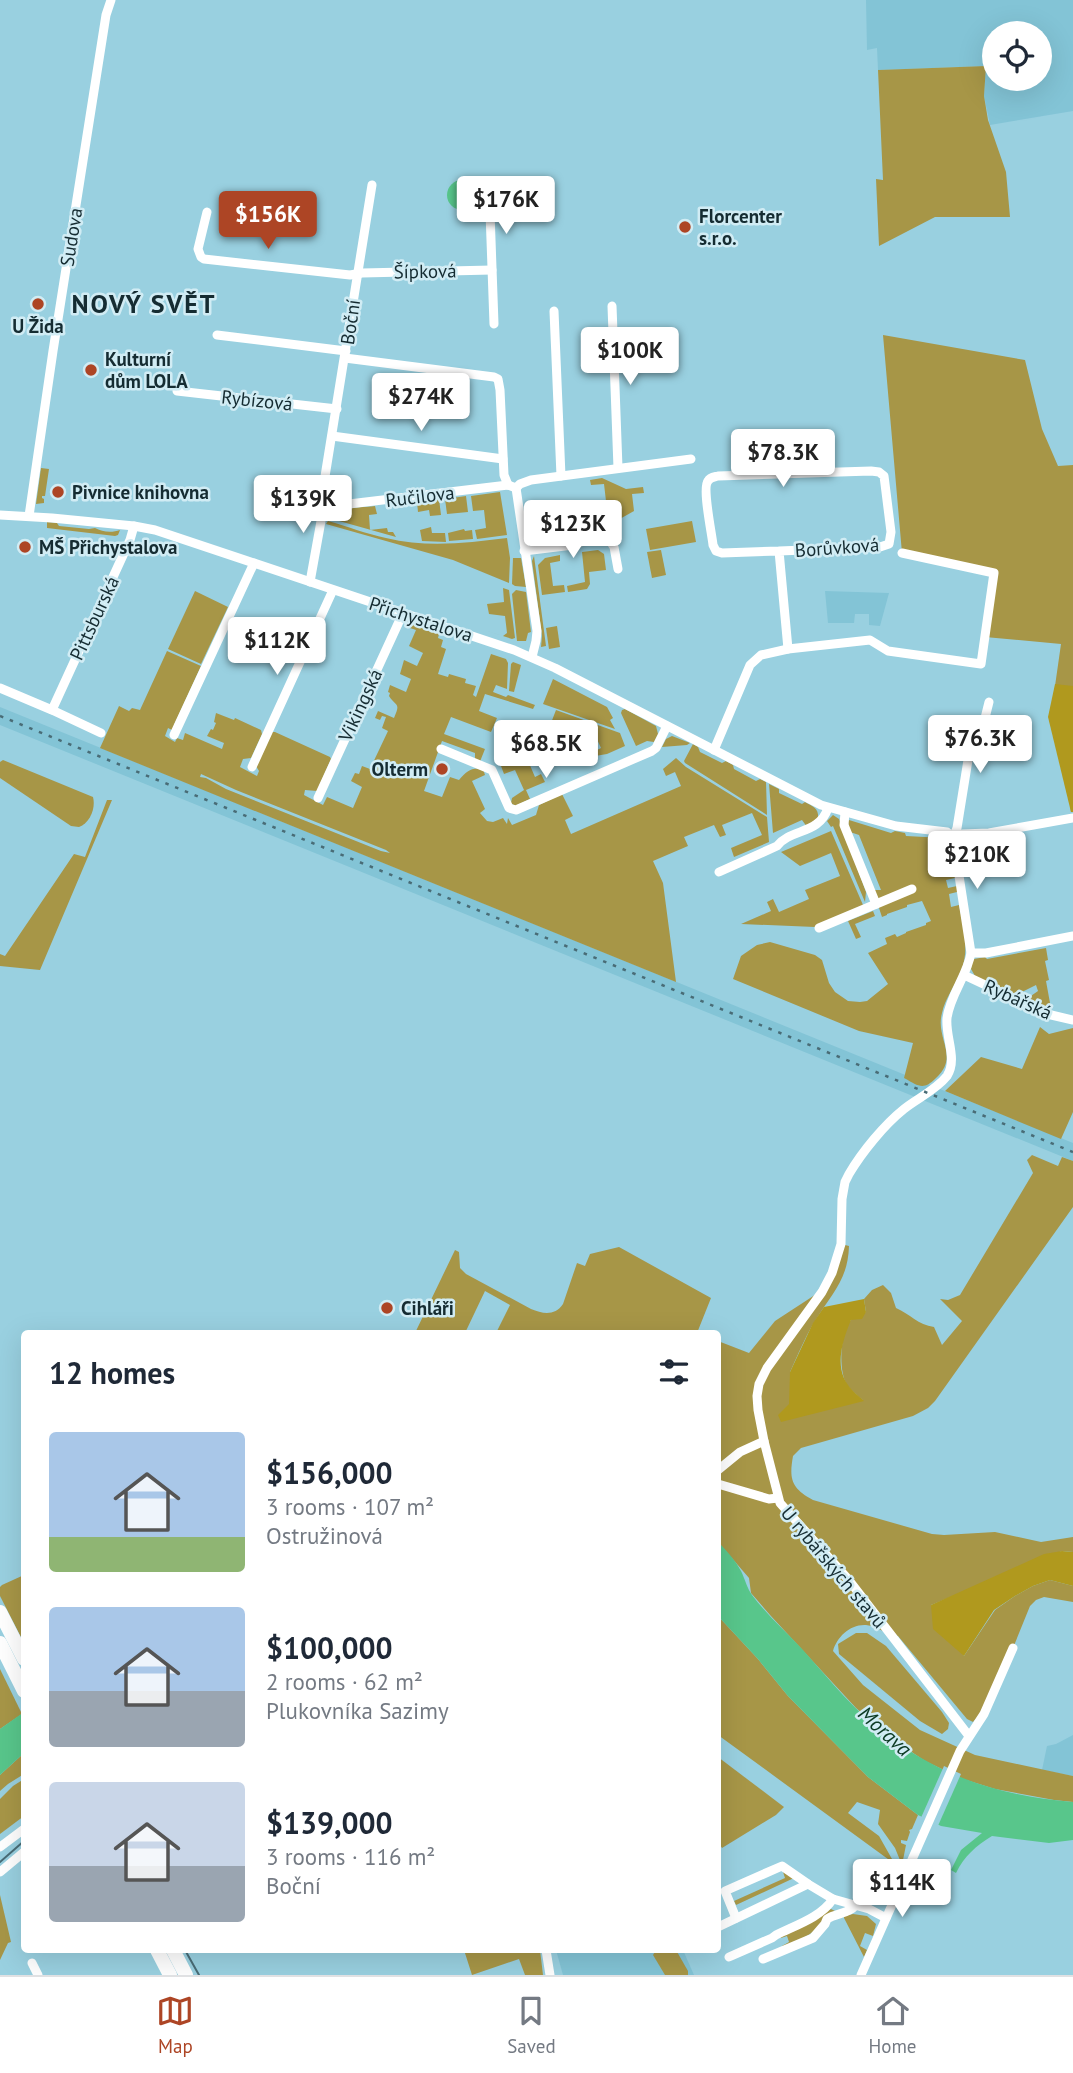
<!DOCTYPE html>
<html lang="en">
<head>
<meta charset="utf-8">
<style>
  body { margin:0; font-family:"PT Sans",sans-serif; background:#f6f6f7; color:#1f2937; height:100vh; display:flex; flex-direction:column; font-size:26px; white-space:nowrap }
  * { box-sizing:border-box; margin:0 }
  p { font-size:23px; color:#747a83 }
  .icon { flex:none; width:38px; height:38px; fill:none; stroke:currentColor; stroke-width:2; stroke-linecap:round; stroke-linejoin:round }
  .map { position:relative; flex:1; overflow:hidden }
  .sheet { position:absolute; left:21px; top:1330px; width:700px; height:623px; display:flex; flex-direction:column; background:#fff; border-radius:7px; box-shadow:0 7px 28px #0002 }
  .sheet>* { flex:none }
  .controls { position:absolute; left:982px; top:21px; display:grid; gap:14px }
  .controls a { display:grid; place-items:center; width:70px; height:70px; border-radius:50%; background:#fff; box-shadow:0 7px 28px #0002; font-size:35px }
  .price { position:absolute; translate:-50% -60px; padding:0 16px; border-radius:7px; background:#fff; color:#222; font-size:23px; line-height:46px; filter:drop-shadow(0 2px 4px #0008) }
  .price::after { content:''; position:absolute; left:50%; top:42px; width:21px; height:16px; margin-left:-10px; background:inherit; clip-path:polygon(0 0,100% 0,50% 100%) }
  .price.active { background:#ad4525; color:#fff }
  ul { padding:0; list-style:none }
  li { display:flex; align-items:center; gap:21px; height:175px; padding:0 28px }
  li span { display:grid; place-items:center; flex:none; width:196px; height:140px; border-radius:7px; color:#555 }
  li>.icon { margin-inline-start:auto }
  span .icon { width:84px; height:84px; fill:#fffc; stroke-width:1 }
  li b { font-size:30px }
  h2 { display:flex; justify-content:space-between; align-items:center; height:84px; padding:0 28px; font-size:30px }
  .tab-bar { display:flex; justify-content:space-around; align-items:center; height:98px; border-top:2px solid #e0e1e3; background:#fff; font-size:19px; color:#747a83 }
  .tab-bar a { display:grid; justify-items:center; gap:4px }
  .tab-bar .active { color:#ad4525 }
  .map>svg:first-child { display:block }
</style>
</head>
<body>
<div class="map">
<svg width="1073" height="1975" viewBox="0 0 1073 1975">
  <rect width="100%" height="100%" fill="#99d0e0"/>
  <!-- built -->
  <g fill="#83c4d6" fill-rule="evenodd">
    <path d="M866 0H1073V111L990 125 984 96 986 66 878 70 877 48 867 50ZM994 33H1040V79H994Z"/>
    <polygon points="825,591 889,593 880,626 869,625 869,614 855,614 854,623 828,623"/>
    <polygon points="0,707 1073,1143 1073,1161 0,725"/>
    <polygon points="1073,1735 1073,1776 1042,1770 1047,1746 1056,1744"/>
    <polygon points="556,1950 683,1950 694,1975 563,1975"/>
  </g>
  <!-- green -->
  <g fill="#a79647" fill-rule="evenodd">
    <polygon points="986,66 984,96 988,120 1006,172 1010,217 935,217 879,246 876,179 883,180 878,70"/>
    <polygon points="883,335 1025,360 1042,429 1058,466 1073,465 1073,812 1071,812 1055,686 1061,644 985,637 994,573 902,553"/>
    <polygon points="41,468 49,469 45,496 42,496 42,498 44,499 44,503 36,504"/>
    <polygon points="602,478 626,489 643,487 644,493 632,494 634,511 618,520 596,511 594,502 606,501 604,484 591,485 590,480"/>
    <polygon points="500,492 507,535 477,539 475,530 486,528 484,510 473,511 471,496"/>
    <polygon points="466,496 468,512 447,514 445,499"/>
    <polygon points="439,499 441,515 430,516 429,510 418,512 417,502"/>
    <path d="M375 506 377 514 369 515 370 530 387 528 388 532H393L396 537 332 519C340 506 361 508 375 506Z"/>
    <path d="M328 521C347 526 366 534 386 538 427 548 467 543 507 538L510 558 509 583 453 560 326 524Z"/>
    <polygon points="692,521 696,542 650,550 646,529"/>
    <path d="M47 522 57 523 59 526 89 529 95 528C102 532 112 533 120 530L118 535 115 536 47 528Z"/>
    <polygon points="431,527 432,533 445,533 446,542 422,541 420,530"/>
    <polygon points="464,529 465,531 472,530 473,539 449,541 448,533"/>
    <polygon points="598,550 604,554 606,570 589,572 590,584 587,589 568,592 567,586 585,582 582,552"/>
    <polygon points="661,550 666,575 652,578 647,552"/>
    <polygon points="560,555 560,561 550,563 553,586 564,585 565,592 542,595 538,565 545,558"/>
    <polygon points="534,556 546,646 541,647 542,636 532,561"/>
    <polygon points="513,558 521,558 526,587 515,586 512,584"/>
    <polygon points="503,588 509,590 515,638 512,639 484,630 503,636 507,633 505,616 489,614 487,604 504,602"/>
    <polygon points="516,590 526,592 531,632 528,633 526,641 517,641 512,594"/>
    <polygon points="195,591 228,607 201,664 168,649"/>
    <path d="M408 620 440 630 438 638 443 640 441 647 446 649 438 674 448 677 449 674 466 679 465 683 476 686 473 695 476 697 491 654 506 659 508 663 507 689 496 685 493 692 506 697 508 695 535 705 533 709 485 694 479 711 497 718 491 732 451 717 444 734 485 749 479 764 475 760V753L442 741 424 791 442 797 450 777 459 780C467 771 471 767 483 769L485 775 472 781 485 809 480 813 487 821 493 822 503 818 507 824 508 818 512 825 536 815 539 805 562 794 573 816 565 820 571 834 681 786 675 772 666 776 663 769 676 758 686 767 767 817 769 842 734 857 731 848 762 835 752 813 722 825 726 835 720 837 714 825 684 837 688 846 653 861 663 883 676 982 100 748 119 706 129 711 132 708 140 710 167 651 201 666 174 725V731L168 728 165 736 175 742 177 738 183 740 185 733 222 749 224 743 207 736 211 729 213 730 216 723 214 722 216 713 234 720 235 718 261 730 262 734 251 758 243 759 240 767 257 776 259 771 256 766 272 732H275L330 757 331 759 317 791 305 790 304 795 323 805 327 797 353 808 362 787 351 781 355 773 359 774 362 766 370 769 388 731 382 728 386 717 382 716 380 720 375 718 378 711 394 718C401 702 396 707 389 696L390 693 388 692 390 685 406 692 411 679 400 674 404 660 417 666 423 653 409 646 416 630 410 628 411 624 405 621ZM201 774 236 790 386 850 390 853 381 851 226 789 206 778 200 777Z"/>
    <polygon points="557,626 560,647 549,649 546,628"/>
    <polygon points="513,662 521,665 514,692 509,691 511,664"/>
    <polygon points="553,679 607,707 613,718 610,720 615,729 543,704"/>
    <polygon points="625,709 656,726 658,734 654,742 647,741 636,746 621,713 622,710"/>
    <polygon points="556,710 620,733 625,746 607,754 595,756 593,752 601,748 595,735 529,763 535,777 541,774 545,782 526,790 530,799 515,806 511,803 512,798 524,790 515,770 504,774 501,766 501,760 508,754 517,752 520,755 523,751 529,751 536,733 546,736"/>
    <polygon points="672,736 690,743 687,745 662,747 666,739"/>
    <polygon points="693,744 698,747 700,752 722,763 726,761 733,765 734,769 756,781 760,779 766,782 767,815 685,763 684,761"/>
    <path d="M3 760 93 797C96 808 90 823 79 827L71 826 0 778V762Z"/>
    <path d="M769 784 779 789V793L802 804 805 802C812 806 819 808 818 818L807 827 802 820 773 833Z"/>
    <polygon points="107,800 112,800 40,970 0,966 0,954 5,956 74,854 85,857"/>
    <polygon points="833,815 839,819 866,892 865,902 833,826 831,827 827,821"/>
    <path d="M849 820 891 833 895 831 905 833 906 836 944 838 950 843 953 863 944 865 946 877 955 876V878L946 880 948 888 957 886V892L949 894 951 907 959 905C964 929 970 951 960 974 954 987 945 999 942 1013 935 1039 960 1056 936 1078 923 1091 919 1086 904 1078L913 1043 859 1031 733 979 741 956 757 945 770 942 815 955 822 960 829 983 835 992 848 1001 860 1002 867 1001 888 984 868 953 887 944 885 938 895 934 897 937 906 933V932L926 925V923L931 921 922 901 907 905V907L887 914V915L882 917 873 890H881L859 835 850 832 848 822Z"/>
    <polygon points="831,831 863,905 860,908 815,927 741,924 771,911 767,902 773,899 779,912 809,899 805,890 840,876 831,853 800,866 781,852"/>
    <polygon points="873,911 875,916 855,924 861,937 856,939 848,921"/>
    <polygon points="1046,948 1048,960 1045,961 1049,980 1046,981 1052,1014 1027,1001 1028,998 1038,991 1036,985 1024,991 1011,994 975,976 971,969 972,962 974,959 985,957 987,959"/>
    <polygon points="1040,1027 1049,1034 1073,1028 1073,1112 1061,1139 945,1091 981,1057 1022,1069"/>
    <path d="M1032 1155 1058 1166 1062 1157 1073 1161V1207L935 1401 928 1408 913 1416 801 1448 793 1456C789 1479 791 1488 813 1500L932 1534 944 1535 995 1532 1041 1542 1073 1537V1552L1062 1551 931 1605 964 1656 995 1610 1015 1596 1033 1586 1050 1580 1073 1586V1602L1044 1597 1036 1600 1030 1606 1013 1648 979 1715 973 1722 967 1719 898 1636C887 1635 877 1626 866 1625 850 1624 837 1637 833 1651L863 1685 920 1730 975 1755 1073 1776V1802L1054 1800 995 1789 963 1779 925 1761 888 1736 856 1708 770 1615 751 1593 749 1578 718 1542V1341L749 1353 775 1321 824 1289 841 1244 849 1246C848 1280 832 1293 815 1321 805 1337 798 1355 790 1372L863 1400C858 1396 851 1390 847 1385 838 1371 840 1332 851 1320 854 1317 862 1314 866 1312L864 1299 872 1290 883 1285 891 1293 896 1308C910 1314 918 1325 934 1327L942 1345 962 1321 940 1299 948 1300 960 1295 1033 1173 1027 1160Z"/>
    <path d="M619 1247 711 1298 697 1333H496L510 1305 485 1291 465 1333H415L455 1250 459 1252 460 1268 466 1274 531 1309C543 1314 555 1316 563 1304L577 1263 585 1266 590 1254Z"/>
    <polygon points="24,1575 24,1643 0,1596 0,1587 2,1585"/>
    <polygon points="718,1616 758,1659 788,1696 868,1777 918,1815 912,1829 909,1830 910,1832 907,1841 901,1840 901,1843 906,1845 902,1865 895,1848 878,1824 880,1810 857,1802 848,1813 879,1836 892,1859 892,1862 718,1735"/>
    <polygon points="856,1633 867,1633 886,1646 942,1712 949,1723 948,1729 942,1734 920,1721 839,1654 838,1644"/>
    <polygon points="0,1669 22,1714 0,1729"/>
    <polygon points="24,1753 24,1774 8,1784 0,1791 0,1775"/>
    <polygon points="718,1757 784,1807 776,1815 722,1848 718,1842"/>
    <polygon points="24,1779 24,1816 0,1834 0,1799 13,1786"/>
    <polygon points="783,1872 794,1878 736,1905 734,1901 785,1878"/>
    <polygon points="0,1895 11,1942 8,1943 0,1960"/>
    <path d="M831 1909 835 1911C816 1931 809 1937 783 1947L782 1946 789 1942 787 1936 781 1938 780 1936Z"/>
    <polygon points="853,1914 867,1916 876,1924 873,1936 865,1933 860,1946 867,1950 864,1957 844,1918 844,1916"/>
    <polygon points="464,1950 540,1950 543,1975 525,1975 519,1959 472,1975"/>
    <polygon points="656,1950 676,1950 688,1971 688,1975 665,1975 653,1955"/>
  </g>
  <!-- forest -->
  <g fill="#b0991e">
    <polygon points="1055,684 1073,686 1073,812 1071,812 1048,717"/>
    <path d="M864 1299 866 1312 862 1319 851 1320C843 1339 834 1366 848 1385 852 1391 859 1396 864 1401L781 1422 778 1415 789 1404 790 1372 813 1323 824 1307Z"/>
    <polygon points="1062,1551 1073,1552 1073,1586 1050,1580 1033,1586 1015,1596 994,1610 964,1656 933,1629 931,1605 1044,1554"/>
  </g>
  <!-- water -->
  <g fill="#58c68b">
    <circle cx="462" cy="195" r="15"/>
    <path d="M718 1542C727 1551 735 1560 741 1571 745 1579 747 1588 752 1595 767 1615 786 1632 803 1650 830 1680 857 1714 889 1737 946 1779 1004 1796 1073 1802V1840L1049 1843 992 1836C976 1846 964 1856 956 1873L951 1870 961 1850 982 1833 941 1826 918 1815 868 1777 788 1696 758 1659 718 1616Z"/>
    <polygon points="24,1712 24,1753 0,1775 0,1729"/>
  </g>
  <!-- pier -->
  <polygon fill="#99d0e0" points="944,1766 961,1774 937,1828 920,1820"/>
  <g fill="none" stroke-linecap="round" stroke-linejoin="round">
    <!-- minor -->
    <g stroke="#fff" stroke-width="9">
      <polyline points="207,212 198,249 201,257 204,259 350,275 362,273 492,270"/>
      <polyline points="490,212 494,324"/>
      <polyline points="612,306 618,468"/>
      <polyline points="554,311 561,476"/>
      <polyline points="217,335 346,351"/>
      <polyline points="345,358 494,377 498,379 500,390 504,475 508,485"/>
      <polyline points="177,391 337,409"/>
      <polyline points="332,436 503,459"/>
      <polyline points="516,488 520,484 531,480 691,459"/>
      <polyline points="516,488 537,631 536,641 532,657"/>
      <polyline points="323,510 349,504 508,485 516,488"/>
      <polyline points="0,515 52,518 134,526 155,530 514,650 555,668 821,805 896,826 947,832 953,837 962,834 989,833 1073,818"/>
      <polyline points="29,516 53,351 106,15 111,0"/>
      <polyline points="524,551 573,545 591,538 603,538 610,541 614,547 618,569"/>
      <path d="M779 551 880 547 889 544 891 532 884 476 879 472 871 471 718 476C714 477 710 477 708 481 702 488 712 534 713 545L716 551 722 553 779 551 788 649"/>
      <polyline points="310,582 323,510 322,495 372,185"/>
      <polyline points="0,688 52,710 101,733"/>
      <polyline points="52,710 130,540 134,526"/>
      <polyline points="174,735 254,563"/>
      <polyline points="441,749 492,770 509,808 516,810 652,751 656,748 667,726"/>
      <polyline points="714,750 750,665 761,655 788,649 870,640 888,651 981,664 994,573 902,553"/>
      <polyline points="252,767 333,590"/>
      <polyline points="318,798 403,613"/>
      <polyline points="845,812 844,825 876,904"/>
      <path d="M953 837 971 953C967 976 950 995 947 1018 945 1037 958 1059 947 1076 936 1090 918 1098 904 1109 884 1125 862 1152 849 1174L845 1182 842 1199 841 1244 832 1273 822 1292 767 1368 759 1384 757 1396 758 1410 764 1441 780 1503 848 1579 969 1736"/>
      <polyline points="953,837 957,828 968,760 984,722 989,702"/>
      <path d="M719 872 777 846C791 828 819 835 828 808"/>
      <polyline points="819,928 912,889"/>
      <polyline points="971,953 986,953 1073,936"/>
      <polyline points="964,975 1047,1014 1073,1020"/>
      <polyline points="718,1470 740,1452 764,1441"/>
      <polyline points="718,1484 769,1499 778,1498"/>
      <polyline points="0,1847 24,1829"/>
      <polyline points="0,1872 24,1852"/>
      <polyline points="736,1918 725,1891 782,1866 808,1884 833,1899 869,1909 886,1918"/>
      <polyline points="718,1927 808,1884"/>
      <polyline points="546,1950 550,1975"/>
      <path d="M729 1957 772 1938 776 1935C796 1925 820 1918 833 1899"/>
      <path d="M763 1959 813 1938 825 1924 827 1919C836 1913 848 1914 855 1906"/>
      <polyline points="32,1963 38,1975"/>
      <polyline points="861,1975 960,1751 984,1714 1013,1648"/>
    </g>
    <!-- primary -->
    <g stroke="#fff" stroke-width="14">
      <polyline points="0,1612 24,1659"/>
      <polyline points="0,1643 24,1691"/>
      <polyline points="157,1950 170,1975"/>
      <polyline points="173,1950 186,1975"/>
    </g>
    <!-- tram -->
    <g stroke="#496c76" stroke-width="2">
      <polyline points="0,1862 24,1841"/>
      <polyline points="185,1950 199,1975"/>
    </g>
    <!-- rail -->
    <polyline stroke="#496c76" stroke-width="2.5" stroke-dasharray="3.5 7" stroke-linecap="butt" points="0,716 1073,1152"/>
  </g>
  <!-- markers -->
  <g fill="#ad4525" stroke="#d1ecf4" stroke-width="2.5">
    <circle cx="685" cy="227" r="7"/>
    <circle cx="38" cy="304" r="7"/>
    <circle cx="91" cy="370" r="7"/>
    <circle cx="58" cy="492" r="7"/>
    <circle cx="25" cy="547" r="7"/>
    <circle cx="442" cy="769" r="7"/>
    <circle cx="387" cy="1308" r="7"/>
  </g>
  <g text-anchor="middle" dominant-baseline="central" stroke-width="5" stroke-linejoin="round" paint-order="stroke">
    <!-- poi labels -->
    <g font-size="19" font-weight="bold" fill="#152c32" stroke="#d1ecf4" text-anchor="start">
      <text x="699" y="216">Florcenter<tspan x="699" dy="22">s.r.o.</tspan></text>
      <text x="38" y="326" text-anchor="middle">U Žida</text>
      <text x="105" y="359">Kulturní<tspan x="105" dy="22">dům LOLA</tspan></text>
      <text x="72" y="492">Pivnice knihovna</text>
      <text x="39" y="547">MŠ Přichystalova</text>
      <text x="428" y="769" text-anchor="end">Olterm</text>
      <text x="401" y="1308">Cihláři</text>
    </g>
    <!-- street labels -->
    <g font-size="19" fill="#152c32" stroke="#d1ecf4">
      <text transform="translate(71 237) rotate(-81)">Sudova</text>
      <text transform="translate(425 271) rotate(-1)">Šípková</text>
      <text transform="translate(350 322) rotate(-82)">Boční</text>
      <text transform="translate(257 400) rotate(6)">Rybízová</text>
      <text transform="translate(420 496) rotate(-7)">Ručilova</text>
      <text transform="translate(837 547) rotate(-4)">Borůvková</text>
      <text transform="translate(94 618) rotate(-65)">Pittsburská</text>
      <text transform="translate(421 619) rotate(18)">Přichystalova</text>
      <text transform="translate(360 705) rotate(-65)">Vikingská</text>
      <text transform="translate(1018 999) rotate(24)">Rybářská</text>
      <text transform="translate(834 1567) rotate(50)">U rybářských stavů</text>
    </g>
    <!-- water labels -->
    <g font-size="21" font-style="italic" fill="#0c3b24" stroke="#d1ecf4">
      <text transform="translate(885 1731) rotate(42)">Morava</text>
    </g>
    <!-- district labels -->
    <g font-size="26" font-weight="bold" letter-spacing="2" fill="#152c32" stroke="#d1ecf4">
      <text x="144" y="303">NOVÝ SVĚT</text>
    </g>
  </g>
</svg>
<div class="controls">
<a><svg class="icon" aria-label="locate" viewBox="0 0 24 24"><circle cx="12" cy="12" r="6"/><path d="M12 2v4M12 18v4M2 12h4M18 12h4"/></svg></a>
</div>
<b class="price" style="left:506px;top:236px">$176K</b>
<b class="price active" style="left:268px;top:251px">$156K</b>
<b class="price" style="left:630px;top:387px">$100K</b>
<b class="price" style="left:421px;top:433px">$274K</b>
<b class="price" style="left:783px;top:489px">$78.3K</b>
<b class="price" style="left:303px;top:535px">$139K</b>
<b class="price" style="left:573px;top:560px">$123K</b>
<b class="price" style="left:277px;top:677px">$112K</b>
<b class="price" style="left:980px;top:775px">$76.3K</b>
<b class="price" style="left:546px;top:780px">$68.5K</b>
<b class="price" style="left:977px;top:891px">$210K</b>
<b class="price" style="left:902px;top:1919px">$114K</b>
<section class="sheet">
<h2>12 homes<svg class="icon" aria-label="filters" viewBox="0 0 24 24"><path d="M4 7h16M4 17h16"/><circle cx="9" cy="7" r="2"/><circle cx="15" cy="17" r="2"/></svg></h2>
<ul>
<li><span style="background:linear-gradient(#a9c7e8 75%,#8fb573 0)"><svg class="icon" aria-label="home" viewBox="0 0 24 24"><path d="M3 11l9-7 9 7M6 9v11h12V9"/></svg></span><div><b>$156,000</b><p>3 rooms · 107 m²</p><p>Ostružinová</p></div></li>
<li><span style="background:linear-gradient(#a9c7e8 60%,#9aa5b1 0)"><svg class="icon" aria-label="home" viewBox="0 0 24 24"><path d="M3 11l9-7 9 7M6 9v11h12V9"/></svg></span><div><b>$100,000</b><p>2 rooms · 62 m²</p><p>Plukovníka Sazimy</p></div></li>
<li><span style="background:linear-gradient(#c9d6e8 60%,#9aa5b1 0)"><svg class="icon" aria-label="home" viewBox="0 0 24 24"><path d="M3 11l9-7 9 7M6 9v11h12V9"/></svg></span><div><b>$139,000</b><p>3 rooms · 116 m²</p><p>Boční</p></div></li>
</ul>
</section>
</div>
<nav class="tab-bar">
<a class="active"><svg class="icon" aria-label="map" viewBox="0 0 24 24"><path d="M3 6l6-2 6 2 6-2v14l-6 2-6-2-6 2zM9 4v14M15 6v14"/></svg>Map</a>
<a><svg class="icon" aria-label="saved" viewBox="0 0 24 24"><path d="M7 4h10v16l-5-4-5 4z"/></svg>Saved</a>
<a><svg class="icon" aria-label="home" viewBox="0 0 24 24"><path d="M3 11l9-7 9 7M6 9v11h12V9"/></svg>Home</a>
</nav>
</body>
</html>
